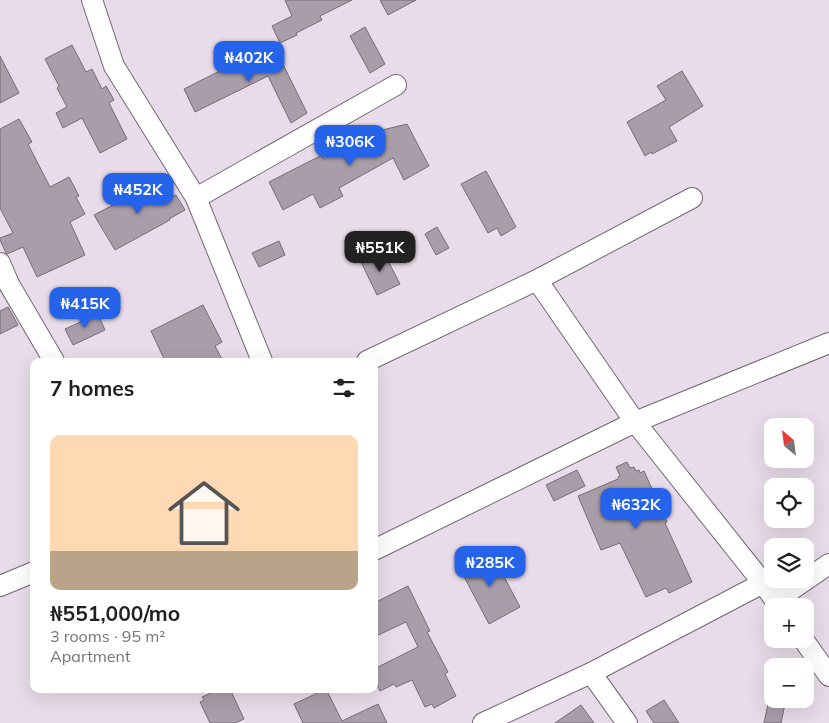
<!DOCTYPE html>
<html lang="en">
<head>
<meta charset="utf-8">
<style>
  body { margin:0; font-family:Mulish,sans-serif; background:#f6f6f6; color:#202124; height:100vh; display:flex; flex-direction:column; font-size:19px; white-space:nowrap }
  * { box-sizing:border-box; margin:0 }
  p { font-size:16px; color:#757577 }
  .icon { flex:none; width:28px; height:28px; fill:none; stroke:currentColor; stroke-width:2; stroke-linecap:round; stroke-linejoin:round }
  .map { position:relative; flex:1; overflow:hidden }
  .details { position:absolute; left:30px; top:358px; width:348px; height:335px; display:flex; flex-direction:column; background:#fff; border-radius:10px; box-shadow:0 5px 20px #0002 }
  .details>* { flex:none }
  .needle { width:32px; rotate:332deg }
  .buttons { position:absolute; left:764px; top:418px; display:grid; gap:10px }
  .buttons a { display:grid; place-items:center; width:50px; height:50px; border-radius:10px; background:#fff; box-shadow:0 5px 20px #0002; font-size:25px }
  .price { position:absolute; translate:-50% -42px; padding:0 11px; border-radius:10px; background:#2563eb; color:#fff; font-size:16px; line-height:32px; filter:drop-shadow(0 1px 2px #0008) }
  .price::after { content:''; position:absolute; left:50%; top:30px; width:15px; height:11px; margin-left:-8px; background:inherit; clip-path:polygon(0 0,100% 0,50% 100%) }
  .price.on { background:#222; color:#fff }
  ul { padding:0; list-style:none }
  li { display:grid; align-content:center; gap:10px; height:265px; padding:0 20px }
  li span { display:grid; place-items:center; height:155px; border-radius:10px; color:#555 }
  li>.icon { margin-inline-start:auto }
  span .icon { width:90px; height:90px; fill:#fffc; stroke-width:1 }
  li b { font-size:21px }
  h2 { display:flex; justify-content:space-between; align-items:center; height:60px; padding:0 20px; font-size:21px }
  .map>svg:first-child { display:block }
</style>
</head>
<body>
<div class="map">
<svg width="829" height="723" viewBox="0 0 829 723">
  <rect width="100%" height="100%" fill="#e9dcea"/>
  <!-- building -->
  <g fill="#a99daa" stroke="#776b77">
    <polygon points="285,0 352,0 320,16 322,20 296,33 297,35 280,43 272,26 292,16"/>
    <polygon points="380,0 416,0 388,15"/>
    <polygon points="365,27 385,64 370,73 350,36"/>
    <polygon points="273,44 307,113 291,123 268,76 195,112 184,89"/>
    <polygon points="72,45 86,72 92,69 102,89 106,86 114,100 109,103 127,139 100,153 82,118 63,128 56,113 67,107 57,88 59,86 45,59"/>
    <polygon points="0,56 19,93 0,103"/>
    <polygon points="682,71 703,106 669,127 677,141 652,154 651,152 645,156 627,122 666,100 657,86"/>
    <polygon points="19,119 32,142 28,144 50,187 69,177 79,196 76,197 85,214 70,222 85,255 37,277 23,247 7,254 6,253 0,240 0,238 13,233 0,208 0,129"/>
    <polygon points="407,124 429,166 404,180 393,158 339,188 343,196 320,208 313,194 283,210 269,182 322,155 324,159 370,133"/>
    <polygon points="486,171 516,227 501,236 497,228 488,233 461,184"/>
    <polygon points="157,182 166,200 176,195 185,210 169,219 170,220 115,250 94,215"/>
    <polygon points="437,227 449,248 436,255 425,234"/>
    <polygon points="279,241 285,255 259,267 252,253"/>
    <polygon points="383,251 400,284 377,295 361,262"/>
    <polygon points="203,305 222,342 215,346 223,361 165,361 151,331"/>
    <polygon points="8,307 18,325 0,334 0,311"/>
    <polygon points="98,314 105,330 73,345 65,329"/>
    <polygon points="627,462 630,468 634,467 636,471 639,470 640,473 644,471 667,522 665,523 692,582 669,593 666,588 646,597 620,543 601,550 578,496 618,479 618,477 620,476 616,467"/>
    <polygon points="577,470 585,486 554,501 546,485"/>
    <polygon points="491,552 520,607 489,624 460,569"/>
    <polygon points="408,586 430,631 427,632 448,672 445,674 456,696 434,708 432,704 425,707 412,680 396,687 394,684 380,691 374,678 374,669 418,647 406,622 374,637 374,603"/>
    <polygon points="220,689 230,689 244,719 235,723 210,723 200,702 204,700 202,697"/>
    <polygon points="326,689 342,721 378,704 387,723 303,723 294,704"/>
    <polygon points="769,699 786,699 781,723 764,723"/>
    <polygon points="664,700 679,723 654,723 646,711"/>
    <polygon points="581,705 594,723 555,723"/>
  </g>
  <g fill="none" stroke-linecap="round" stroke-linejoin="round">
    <defs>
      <g id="minor">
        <polyline points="92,0 114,66 196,198 262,361"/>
        <polyline points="196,198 396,85"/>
        <polyline points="0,263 9,284 54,361"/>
        <polyline points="537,280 635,422 763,583 779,606"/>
        <polyline points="367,361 537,280 692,198"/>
        <polyline points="374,550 635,422 829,343"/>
        <polyline points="0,586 34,572"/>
        <polyline points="775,601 829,564"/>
        <polyline points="803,639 829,676"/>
        <polyline points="591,673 627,723"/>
        <polyline points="483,723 591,673 763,583"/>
      </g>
    </defs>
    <!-- minor casing -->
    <use href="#minor" stroke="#736774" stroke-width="22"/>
    <!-- minor -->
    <use href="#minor" stroke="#fff" stroke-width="20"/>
  </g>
</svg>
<div class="buttons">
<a><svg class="needle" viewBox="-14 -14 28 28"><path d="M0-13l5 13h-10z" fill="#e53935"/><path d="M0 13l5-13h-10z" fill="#757577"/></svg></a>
<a><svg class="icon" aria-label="locate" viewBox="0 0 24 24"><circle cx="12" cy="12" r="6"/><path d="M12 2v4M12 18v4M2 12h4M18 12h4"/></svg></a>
<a><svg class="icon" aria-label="layers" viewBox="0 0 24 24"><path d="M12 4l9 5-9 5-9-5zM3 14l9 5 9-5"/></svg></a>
<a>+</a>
<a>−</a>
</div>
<b class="price" style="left:249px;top:83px">₦402K</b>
<b class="price" style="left:350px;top:167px">₦306K</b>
<b class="price" style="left:138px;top:215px">₦452K</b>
<b class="price on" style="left:380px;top:273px">₦551K</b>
<b class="price" style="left:85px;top:329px">₦415K</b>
<b class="price" style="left:636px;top:530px">₦632K</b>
<b class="price" style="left:490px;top:588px">₦285K</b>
<section class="details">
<h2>7 homes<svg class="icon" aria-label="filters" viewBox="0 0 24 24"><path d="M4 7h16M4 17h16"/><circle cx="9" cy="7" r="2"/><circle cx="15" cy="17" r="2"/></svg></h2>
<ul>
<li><span style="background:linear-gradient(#ffd9b3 75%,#b9a48a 0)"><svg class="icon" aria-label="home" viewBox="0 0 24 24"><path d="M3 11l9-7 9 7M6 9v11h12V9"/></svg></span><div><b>₦551,000/mo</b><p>3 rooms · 95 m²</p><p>Apartment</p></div></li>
</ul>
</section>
</div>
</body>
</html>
